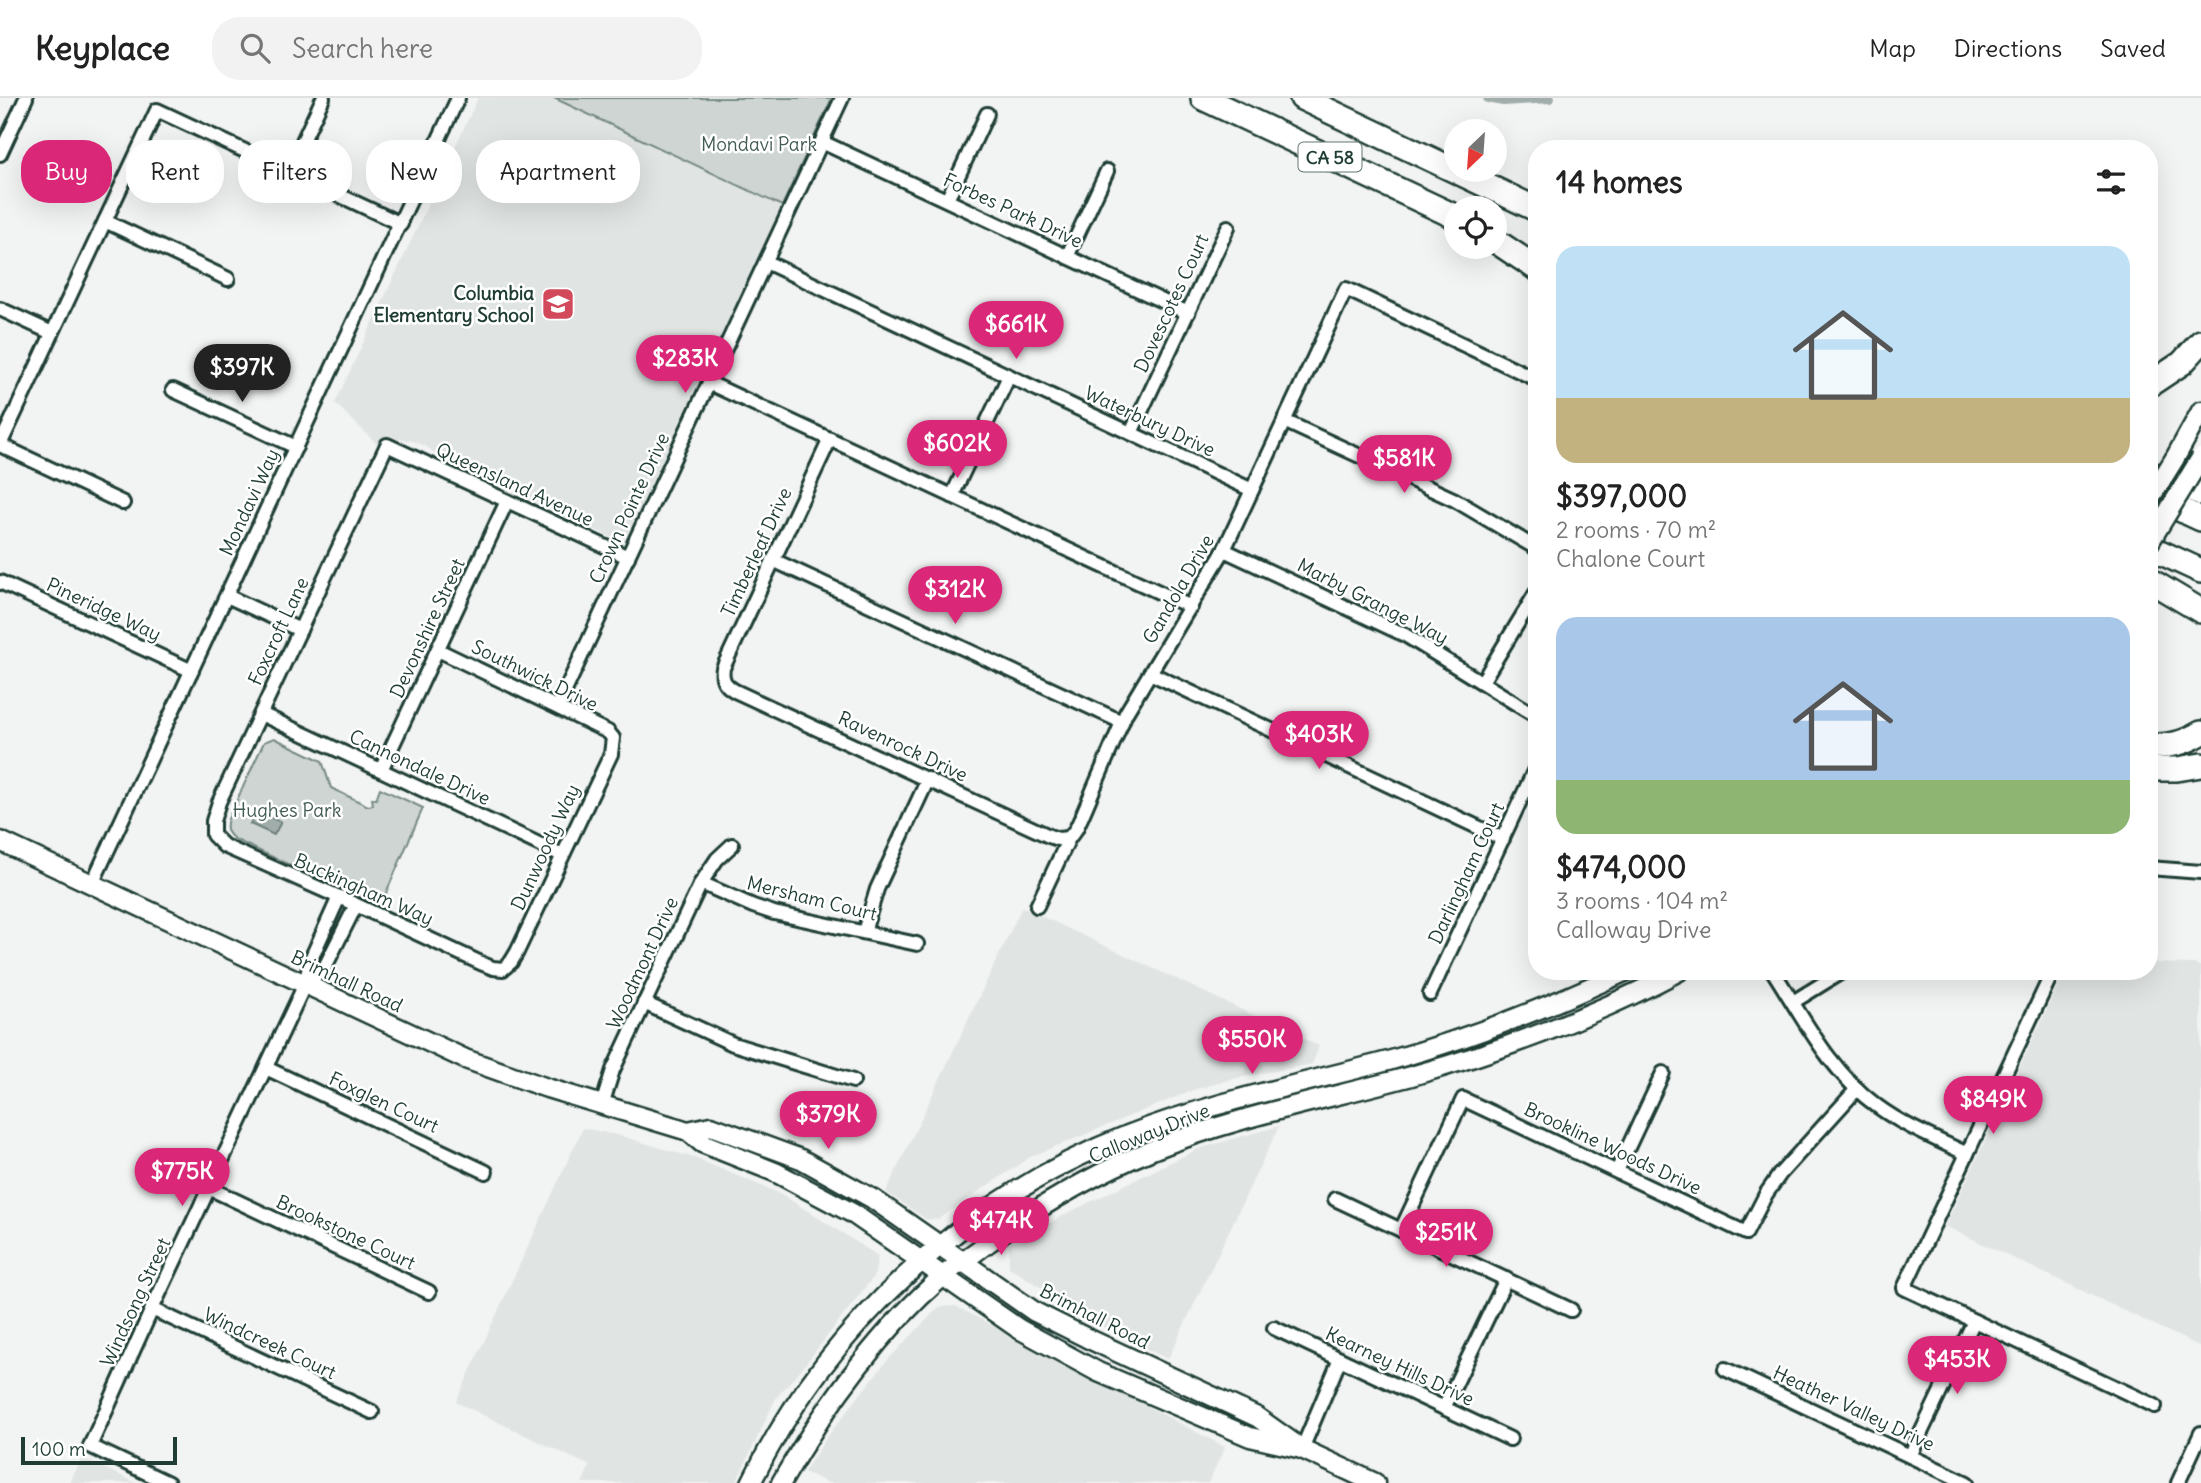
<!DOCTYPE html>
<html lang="en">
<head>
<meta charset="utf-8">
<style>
  body { margin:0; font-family:Delius,sans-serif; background:#f2f2f2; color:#222; height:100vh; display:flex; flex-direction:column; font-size:26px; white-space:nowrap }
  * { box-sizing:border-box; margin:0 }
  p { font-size:23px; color:#767676 }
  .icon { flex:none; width:38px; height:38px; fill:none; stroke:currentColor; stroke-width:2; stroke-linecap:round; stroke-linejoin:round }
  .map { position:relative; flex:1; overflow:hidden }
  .details { position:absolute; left:1528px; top:42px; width:630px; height:840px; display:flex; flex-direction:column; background:#fff; border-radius:28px; box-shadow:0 7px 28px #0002 }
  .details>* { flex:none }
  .guide { position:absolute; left:21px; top:42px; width:665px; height:63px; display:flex; gap:14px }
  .needle { width:46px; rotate:205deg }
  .buttons { position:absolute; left:1444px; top:21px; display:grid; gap:14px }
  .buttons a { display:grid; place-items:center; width:63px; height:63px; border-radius:50%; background:#fff; box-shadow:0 7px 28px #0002; font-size:35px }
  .scale { position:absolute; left:21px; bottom:18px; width:156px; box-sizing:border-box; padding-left:7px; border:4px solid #1f3d34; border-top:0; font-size:19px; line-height:24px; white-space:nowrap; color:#1f3d34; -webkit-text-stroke:5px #fff; paint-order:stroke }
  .price { position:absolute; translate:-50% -60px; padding:0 16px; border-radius:24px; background:#db2777; color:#fff; font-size:23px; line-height:46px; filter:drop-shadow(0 2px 4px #0008) }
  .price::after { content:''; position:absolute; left:50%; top:42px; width:21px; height:16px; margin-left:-10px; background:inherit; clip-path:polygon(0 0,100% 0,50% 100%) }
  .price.current { background:#222; color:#fff }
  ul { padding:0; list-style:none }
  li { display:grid; align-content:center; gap:14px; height:371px; padding:0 28px }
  li span { display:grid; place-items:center; height:217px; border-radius:21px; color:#555 }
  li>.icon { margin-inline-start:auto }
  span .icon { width:126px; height:126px; fill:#fffc; stroke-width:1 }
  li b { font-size:30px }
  h2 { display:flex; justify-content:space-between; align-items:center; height:84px; padding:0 28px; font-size:30px }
  .tag { padding:0 24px; border-radius:28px; background:#fff; box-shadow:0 7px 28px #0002; font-size:24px; line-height:63px }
  .tag.current { background:#db2777; color:#fff }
  header { display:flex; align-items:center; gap:42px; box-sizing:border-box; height:98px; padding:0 35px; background:#fff; border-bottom:2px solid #e0e0e0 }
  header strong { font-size:33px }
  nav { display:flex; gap:38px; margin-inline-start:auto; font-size:24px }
  .search { width:490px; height:63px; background:#f2f2f2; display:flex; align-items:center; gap:18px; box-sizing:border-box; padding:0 24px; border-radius:28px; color:#767676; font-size:26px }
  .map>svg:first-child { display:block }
</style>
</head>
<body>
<header>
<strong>Keyplace</strong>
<div class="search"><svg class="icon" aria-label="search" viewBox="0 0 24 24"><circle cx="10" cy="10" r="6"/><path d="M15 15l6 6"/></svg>Search here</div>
<nav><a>Map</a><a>Directions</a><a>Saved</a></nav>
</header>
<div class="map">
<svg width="2201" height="1385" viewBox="0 0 2201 1385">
  <rect width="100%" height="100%" fill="#f2f3f3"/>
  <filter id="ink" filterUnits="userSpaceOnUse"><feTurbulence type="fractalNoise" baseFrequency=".0143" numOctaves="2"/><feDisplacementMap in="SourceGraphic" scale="14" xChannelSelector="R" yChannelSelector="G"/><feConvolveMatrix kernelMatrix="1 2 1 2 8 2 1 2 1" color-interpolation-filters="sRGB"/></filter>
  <g filter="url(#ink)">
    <!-- built -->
    <g fill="#e0e4e3">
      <polygon points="478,0 554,0 782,108 626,439 617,442 436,356 427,349 414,343 399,341 378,347 335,305"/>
      <polygon points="1022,809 1319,948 1312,966 1232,981 1193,992 1030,1059 938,1121 926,1121 886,1094"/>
      <polygon points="2149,865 2195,866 2201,869 2201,1249 1945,1128 2065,873 2149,873"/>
      <polygon points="1279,1028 1168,1261 1110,1233 1009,1169 1009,1147 1070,1114 1198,1051"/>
      <polygon points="583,1030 621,1038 697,1061 781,1096 878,1158 874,1178 803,1269 776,1300 736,1385 582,1385 590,1368 456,1304"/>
      <polygon points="955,1208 1225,1349 1208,1385 828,1385 804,1374 828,1338 884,1266 939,1209"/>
      <polygon points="82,1360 136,1385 70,1385"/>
    </g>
    <!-- green -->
    <g fill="#ced5d3" stroke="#768984" stroke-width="2">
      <polygon points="554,0 832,0 782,108"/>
      <path d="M274 640 322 663 331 690 368 708 373 707 372 700 376 701 380 690 423 710 380 809 234 741C227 735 225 730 228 721L264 644Z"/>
    </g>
    <!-- water -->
    <polygon fill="#a1adaa" stroke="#6d807b" stroke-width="2" points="256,713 281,724 274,737 250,726"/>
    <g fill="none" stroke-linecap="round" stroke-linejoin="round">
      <!-- canal -->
      <polyline stroke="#a1adaa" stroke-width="10" points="1488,0 1503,3 1550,0"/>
      <defs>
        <g id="street">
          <polyline points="822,44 1188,215"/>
          <polyline points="0,56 26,0"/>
          <polyline points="289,73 323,0"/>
          <polyline points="947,102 987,16"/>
          <polyline points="105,123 228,181"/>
          <polyline points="1067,159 1107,73"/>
          <polyline points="766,164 1252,392"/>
          <polyline points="0,211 52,235"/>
          <polyline points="709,285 1191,509"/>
          <polyline points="173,292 296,349"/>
          <polyline points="1284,323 1455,402 1536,450"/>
          <polyline points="1131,335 1228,129"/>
          <path d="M830 341 723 570C721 582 725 587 735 593L1049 738 1058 741 1069 740"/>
          <polyline points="952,398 1009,278"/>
          <polyline points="123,405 0,347 157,12 401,126"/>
          <polyline points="1224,452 1405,537 1536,618"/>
          <polyline points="773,462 1122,624"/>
          <polyline points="0,484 192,573"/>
          <polyline points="227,498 300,532"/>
          <polyline points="438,552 608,634 613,640 611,656 517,854 511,864 503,871 493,870 483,866 339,799 224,748 213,737 213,723 219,704 387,347 628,459"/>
          <polyline points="1150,575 1503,741"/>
          <polyline points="1482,584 1536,495"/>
          <polyline points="558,608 842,0"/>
          <polyline points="261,616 562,757"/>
          <polyline points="381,672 507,403"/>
          <polyline points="2149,770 2201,774"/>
          <polyline points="701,785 753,808 774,815 917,846"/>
          <polyline points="92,786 458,0"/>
          <polyline points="1037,808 1069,740 1076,731 1082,718 1126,615 1224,452 1346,191 1536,281"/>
          <polyline points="864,834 877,791 928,681"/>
          <path d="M1773 873C1804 921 1830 974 1877 1008 1904 1028 1936 1041 1967 1056"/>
          <polyline points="2053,873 1904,1190 2155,1308"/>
          <polyline points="306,886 325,869 356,807"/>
          <polyline points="1430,896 1536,669"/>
          <polyline points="1793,904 1843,873"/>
          <polyline points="644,905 733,946 853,983"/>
          <polyline points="266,970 486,1074"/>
          <polyline points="602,1007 613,972 701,785 717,761 732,747"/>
          <polyline points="1617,1073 1663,975"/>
          <polyline points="209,1090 429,1194"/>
          <polyline points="1335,1101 1571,1212"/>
          <polyline points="1401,1132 1463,1001 1746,1135 1766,1096 1780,1076 1857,991"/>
          <polyline points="152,1211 372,1314"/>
          <polyline points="1274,1230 1510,1341"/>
          <polyline points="1725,1271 1967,1385"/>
          <polyline points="1444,1310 1506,1181"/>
          <polyline points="1302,1351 1340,1261"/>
          <polyline points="1910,1358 1974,1223"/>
          <polyline points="168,1385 90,1348 152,1211 305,886 311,861 339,799"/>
          <polyline points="2178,1385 2201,1335"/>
        </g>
        <g id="secondary">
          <polyline points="2175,360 2201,313"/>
          <polyline points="0,743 465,961 547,990 688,1033 702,1045 775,1074 852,1115 1019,1231 1098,1274 1250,1339 1302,1351"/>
          <polyline points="688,1033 711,1028 801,1061 873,1101 1035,1214 1087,1240 1257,1319 1302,1351 1375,1385"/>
          <path d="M751 1385C826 1229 967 1100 1128 1037 1212 1004 1301 986 1388 963 1471 940 1549 909 1626 873"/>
          <path d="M781 1385C824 1310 876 1236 942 1179 954 1168 968 1160 981 1150 1034 1111 1091 1077 1152 1052 1237 1018 1328 1001 1415 977 1506 951 1595 918 1679 873"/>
        </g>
        <g id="highway">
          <polyline points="1203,0 1456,119"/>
          <polyline points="1302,0 1536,111"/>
          <polyline points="1494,142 1536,170"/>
          <polyline points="2149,287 2182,265 2201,244"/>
          <polyline points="2149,375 2201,395"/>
          <polyline points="2149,397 2201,421"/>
          <polyline points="2149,449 2201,473"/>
          <polyline points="2149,482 2201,513"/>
          <path d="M2149 648C2169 649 2184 645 2201 635"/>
          <polyline points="2149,671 2177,671 2201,667"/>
        </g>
      </defs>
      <!-- street casing -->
      <use href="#street" stroke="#1f3d34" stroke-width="18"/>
      <!-- secondary casing -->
      <use href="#secondary" stroke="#1f3d34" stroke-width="23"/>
      <!-- highway casing -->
      <use href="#highway" stroke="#1f3d34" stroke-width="28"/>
      <!-- street -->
      <use href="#street" stroke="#fff" stroke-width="12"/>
      <!-- secondary -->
      <use href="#secondary" stroke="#fff" stroke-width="18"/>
      <!-- highway -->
      <use href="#highway" stroke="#fff" stroke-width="23"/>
      <defs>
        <g id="secondary-bridge">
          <polyline points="2149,402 2175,360"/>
          <polyline points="2149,445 2201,360"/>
        </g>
      </defs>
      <!-- secondary-bridge casing -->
      <use href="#secondary-bridge" stroke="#1f3d34" stroke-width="23" stroke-linecap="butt"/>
      <!-- secondary-bridge -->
      <use href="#secondary-bridge" stroke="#fff" stroke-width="18"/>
    </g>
  </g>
  <!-- icons -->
  <defs>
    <symbol id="school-square" viewBox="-11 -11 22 22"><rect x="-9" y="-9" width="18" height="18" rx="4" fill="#d1495b" stroke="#fff"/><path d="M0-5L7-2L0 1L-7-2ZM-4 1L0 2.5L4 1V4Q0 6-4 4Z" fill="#fff"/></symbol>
  </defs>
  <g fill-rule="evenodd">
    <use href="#school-square" x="539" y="187" width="38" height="38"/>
  </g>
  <g text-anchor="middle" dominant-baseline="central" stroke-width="5" stroke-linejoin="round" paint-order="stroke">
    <!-- shield labels -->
    <rect fill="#fff" stroke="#627771" stroke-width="2" x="1298.5" y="44.5" width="63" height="29" rx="5"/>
    <g font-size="18" font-weight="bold" fill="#1f3d34">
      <text x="1330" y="59">CA 58</text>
    </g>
    <!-- park labels -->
    <g font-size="19" fill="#425b54" stroke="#fff">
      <text x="759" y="46">Mondavi Park</text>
      <text x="287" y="712">Hughes Park</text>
    </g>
    <!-- street labels -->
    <g font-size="19" fill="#1f3d34" stroke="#fff">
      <text transform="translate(1013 112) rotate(25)">Forbes Park Drive</text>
      <text transform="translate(1171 205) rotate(-65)">Dovescotes Court</text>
      <text transform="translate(1150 323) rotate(25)">Waterbury Drive</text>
      <text transform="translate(515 386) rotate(25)">Queensland Avenue</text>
      <text transform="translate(249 404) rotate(-65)">Mondavi Way</text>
      <text transform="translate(629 410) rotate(-65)">Crown Pointe Drive</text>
      <text transform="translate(756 454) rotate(-65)">Timberleaf Drive</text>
      <text transform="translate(1178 491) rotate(-60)">Gandola Drive</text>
      <text transform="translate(1373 503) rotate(27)">Marby Grange Way</text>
      <text transform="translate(104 511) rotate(25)">Pineridge Way</text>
      <text transform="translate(427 530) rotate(-65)">Devonshire Street</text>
      <text transform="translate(278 533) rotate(-65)">Foxcroft Lane</text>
      <text transform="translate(535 577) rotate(26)">Southwick Drive</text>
      <text transform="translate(903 648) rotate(25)">Ravenrock Drive</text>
      <text transform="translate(420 669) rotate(25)">Cannondale Drive</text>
      <text transform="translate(545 749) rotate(-65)">Dunwoody Way</text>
      <text transform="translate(1466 775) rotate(-65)">Darlingham Court</text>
      <text transform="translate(364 791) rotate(24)">Buckingham Way</text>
      <text transform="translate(812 800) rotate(14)">Mersham Court</text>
      <text transform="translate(642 865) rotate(-65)">Woodmont Drive</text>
      <text transform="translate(347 883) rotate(25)">Brimhall Road</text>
      <text transform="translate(384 1004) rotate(25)">Foxglen Court</text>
      <text transform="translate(1149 1035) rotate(-22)">Calloway Drive</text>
      <text transform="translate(1613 1050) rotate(25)">Brookline Woods Drive</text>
      <text transform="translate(346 1134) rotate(25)">Brookstone Court</text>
      <text transform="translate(135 1204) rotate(-65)">Windsong Street</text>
      <text transform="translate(1095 1218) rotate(27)">Brimhall Road</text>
      <text transform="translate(270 1245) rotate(25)">Windcreek Court</text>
      <text transform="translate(1400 1268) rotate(25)">Kearney Hills Drive</text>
      <text transform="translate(1854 1310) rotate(25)">Heather Valley Drive</text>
    </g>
    <!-- poi labels -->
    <g font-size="19" font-weight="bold" fill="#1f3d34" stroke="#fff" text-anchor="end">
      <text x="534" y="195">Columbia<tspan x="534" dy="22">Elementary School</tspan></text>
    </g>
  </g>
</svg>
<div class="buttons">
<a><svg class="needle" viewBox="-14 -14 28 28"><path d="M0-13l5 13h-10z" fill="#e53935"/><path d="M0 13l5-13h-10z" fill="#767676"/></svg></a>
<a><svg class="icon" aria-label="locate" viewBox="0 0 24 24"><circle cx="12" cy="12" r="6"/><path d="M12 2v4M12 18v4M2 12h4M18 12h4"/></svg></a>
</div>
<div class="scale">100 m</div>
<b class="price" style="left:1016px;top:263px">$661K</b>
<b class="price" style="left:685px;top:297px">$283K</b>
<b class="price current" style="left:242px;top:306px">$397K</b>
<b class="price" style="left:957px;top:382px">$602K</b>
<b class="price" style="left:1404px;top:397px">$581K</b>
<b class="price" style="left:955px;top:528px">$312K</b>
<b class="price" style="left:1319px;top:673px">$403K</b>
<b class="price" style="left:1252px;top:978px">$550K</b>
<b class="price" style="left:1993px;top:1038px">$849K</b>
<b class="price" style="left:828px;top:1053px">$379K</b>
<b class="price" style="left:182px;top:1110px">$775K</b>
<b class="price" style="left:1001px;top:1159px">$474K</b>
<b class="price" style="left:1446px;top:1171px">$251K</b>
<b class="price" style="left:1957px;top:1298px">$453K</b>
<div class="guide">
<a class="tag current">Buy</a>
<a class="tag">Rent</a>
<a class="tag">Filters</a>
<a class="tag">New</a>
<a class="tag">Apartment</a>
</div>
<section class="details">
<h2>14 homes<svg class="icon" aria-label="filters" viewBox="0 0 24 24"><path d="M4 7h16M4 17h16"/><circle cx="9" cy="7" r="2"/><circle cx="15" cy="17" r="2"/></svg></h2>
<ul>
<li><span style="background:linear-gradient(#bfe0f5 70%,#c2b280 0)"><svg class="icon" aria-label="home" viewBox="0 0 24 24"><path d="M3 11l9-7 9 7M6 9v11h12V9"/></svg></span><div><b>$397,000</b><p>2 rooms · 70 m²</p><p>Chalone Court</p></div></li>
<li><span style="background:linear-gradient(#a9c7e8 75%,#8fb573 0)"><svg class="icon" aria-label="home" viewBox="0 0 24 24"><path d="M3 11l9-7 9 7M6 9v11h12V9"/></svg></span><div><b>$474,000</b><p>3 rooms · 104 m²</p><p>Calloway Drive</p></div></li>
</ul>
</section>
</div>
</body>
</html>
